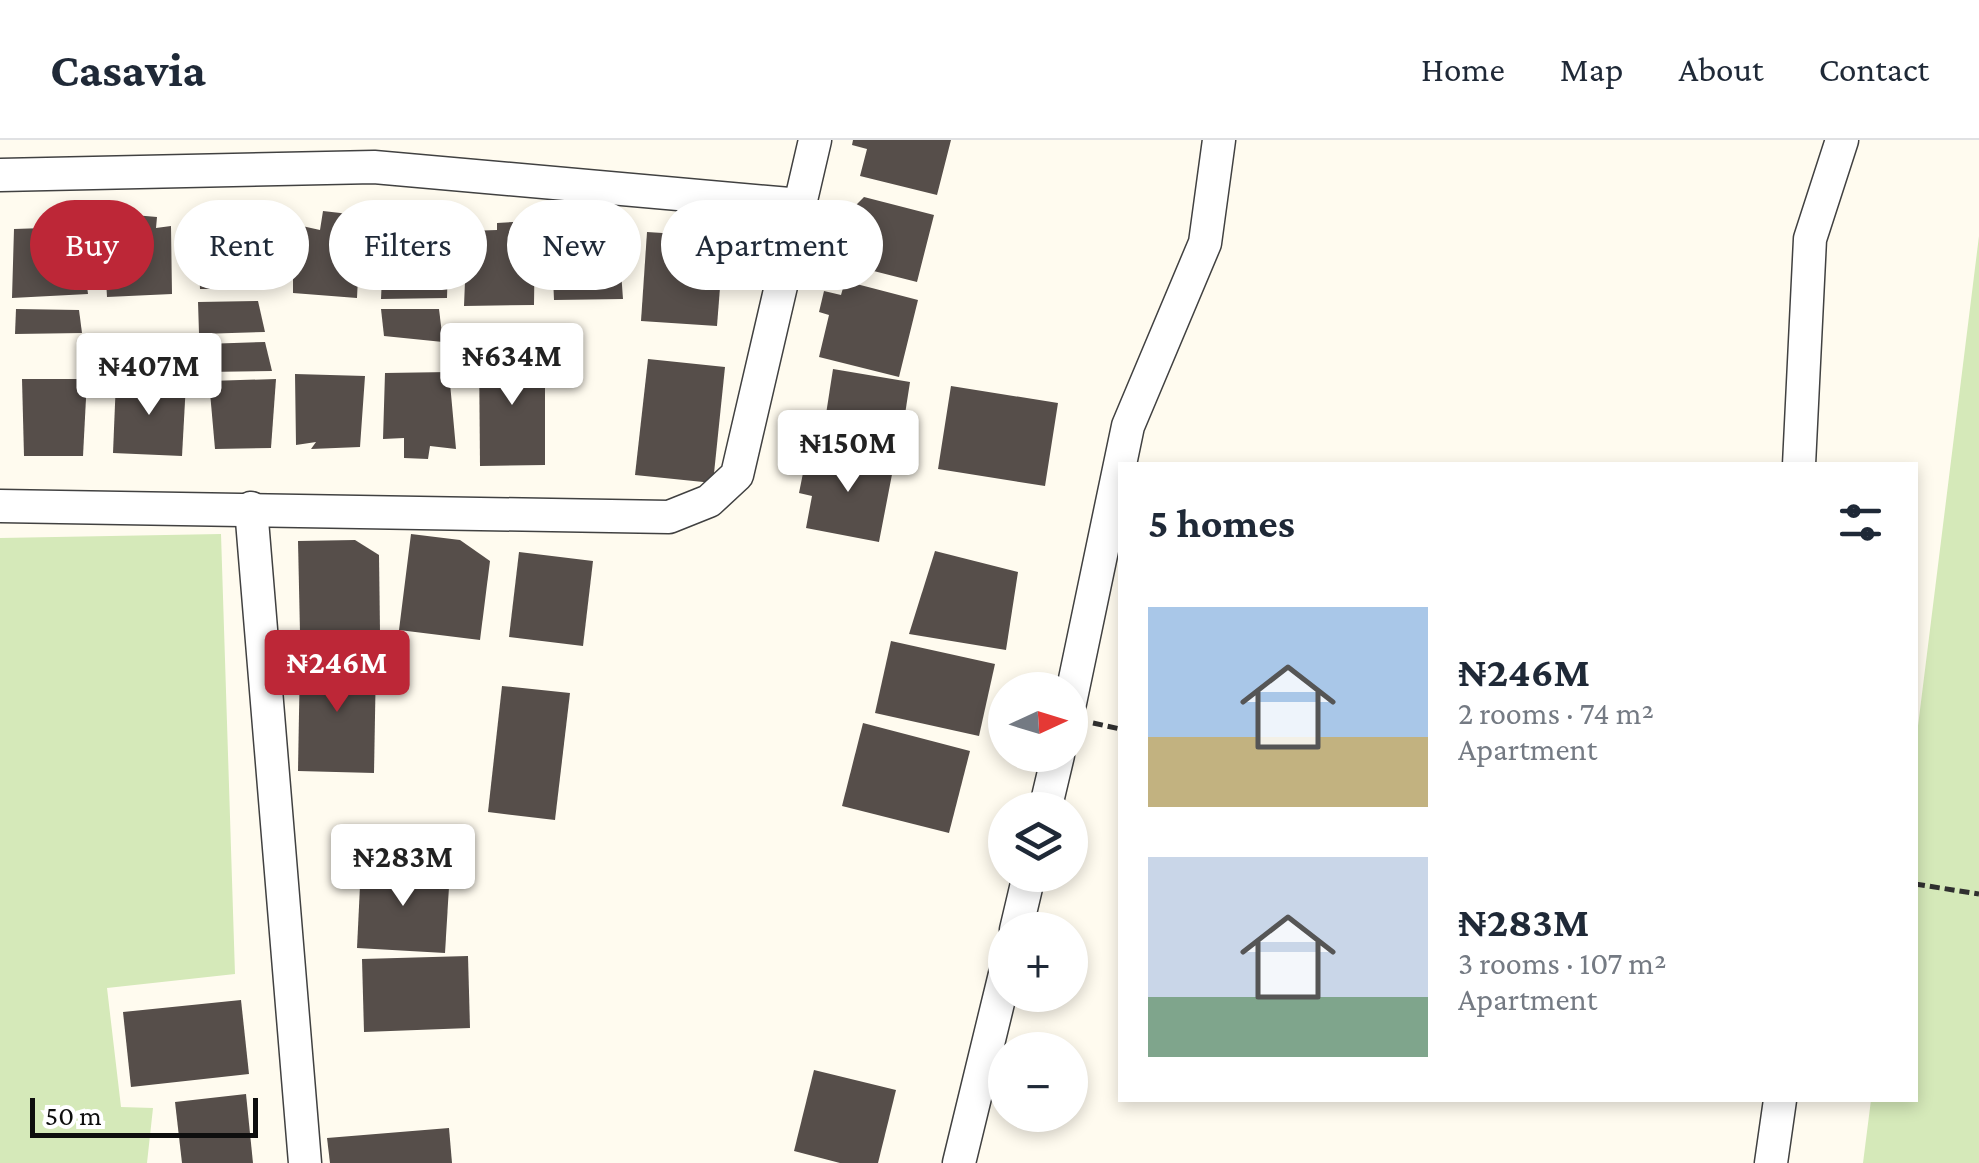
<!DOCTYPE html>
<html lang="en">
<head>
<meta charset="utf-8">
<style>
  body { margin:0; font-family:"Crimson Pro",serif; background:#f2f2f3; color:#1f2937; height:100vh; display:flex; flex-direction:column; font-size:38px; white-space:nowrap }
  * { box-sizing:border-box; margin:0 }
  p { font-size:32px; color:#747a83 }
  .icon { flex:none; width:55px; height:55px; fill:none; stroke:currentColor; stroke-width:2; stroke-linecap:round; stroke-linejoin:round }
  .map { position:relative; flex:1; overflow:hidden }
  .drawer { position:absolute; left:1118px; top:322px; width:800px; height:640px; display:flex; flex-direction:column; background:#fff; border-radius:0px; box-shadow:0 5px 15px #0003 }
  .drawer>* { flex:none }
  .top-card { position:absolute; left:30px; top:60px; width:938px; height:90px; display:flex; gap:20px }
  .needle { width:65px; rotate:86deg }
  .fabs { position:absolute; left:988px; top:532px; display:grid; gap:20px }
  .fabs a { display:grid; place-items:center; width:100px; height:100px; border-radius:50%; background:#fff; box-shadow:0 5px 15px #0003; font-size:50px }
  .scale { position:absolute; left:30px; bottom:25px; width:228px; box-sizing:border-box; padding-left:10px; border:5px solid #0e0e0e; border-top:0; font-size:28px; line-height:35px; white-space:nowrap; color:#0e0e0e; -webkit-text-stroke:8px #fff; paint-order:stroke }
  .price { position:absolute; translate:-50% -85px; padding:0 22px; border-radius:10px; background:#fff; color:#222; font-size:32px; line-height:65px; filter:drop-shadow(0 2px 5px #0008) }
  .price::after { content:''; position:absolute; left:50%; top:60px; width:30px; height:22px; margin-left:-15px; background:inherit; clip-path:polygon(0 0,100% 0,50% 100%) }
  .price.active { background:#bd2737; color:#fff }
  ul { padding:0; list-style:none }
  li { display:flex; align-items:center; gap:30px; height:250px; padding:0 30px }
  li span { display:grid; place-items:center; flex:none; width:280px; height:200px; border-radius:0px; color:#555 }
  li>.icon { margin-inline-start:auto }
  span .icon { width:120px; height:120px; fill:#fffc; stroke-width:1 }
  li b { font-size:42px }
  h2 { display:flex; justify-content:space-between; align-items:center; height:120px; padding:0 30px; font-size:42px }
  .chip { padding:0 35px; border-radius:45px; background:#fff; box-shadow:0 5px 15px #0003; font-size:35px; line-height:90px }
  .chip.active { background:#bd2737; color:#fff }
  header { display:flex; align-items:center; gap:60px; box-sizing:border-box; height:140px; padding:0 50px; background:#fff; border-bottom:2px solid #e0e1e3 }
  header strong { font-size:48px }
  nav { display:flex; gap:55px; margin-inline-start:auto; font-size:35px }
  .map>svg:first-child { display:block }
</style>
</head>
<body>
<header>
<strong>Casavia</strong>
<nav><a>Home</a><a>Map</a><a>About</a><a>Contact</a></nav>
</header>
<div class="map">
<svg width="1979" height="1023" viewBox="0 0 1979 1023">
  <rect width="100%" height="100%" fill="#fffbef"/>
  <!-- green -->
  <g fill="#d5e9b9">
    <polygon points="1979,96 1979,1023 1863,1023 1871,960 1915,960 1915,610"/>
    <polygon points="221,394 235,834 107,848 121,967 153,968 147,1023 0,1023 0,398"/>
  </g>
  <!-- building -->
  <g fill="#564e4a">
    <polygon points="853,0 951,0 937,55 860,36 867,9 852,5"/>
    <polygon points="864,57 934,75 917,142 846,124 855,91 853,68"/>
    <polygon points="323,71 349,74 343,95 360,97 357,158 293,153 293,84 320,90"/>
    <polygon points="228,73 248,74 249,89 266,87 266,149 200,149 197,83 227,84"/>
    <polygon points="134,75 157,77 156,88 171,86 172,154 107,157 103,86 133,84"/>
    <polygon points="43,78 63,78 67,89 80,89 88,154 12,158 14,89 44,88"/>
    <polygon points="406,79 430,79 431,95 449,92 447,158 381,159 384,91 407,92"/>
    <polygon points="583,81 603,83 609,89 618,89 623,159 554,160 551,89 582,89"/>
    <polygon points="513,82 515,91 535,92 534,165 464,166 467,91 497,90 497,83"/>
    <polygon points="647,92 724,97 717,186 641,181"/>
    <polygon points="845,141 918,160 899,237 819,217 829,175 819,172 824,151 841,155"/>
    <polygon points="258,161 265,192 199,194 198,162"/>
    <polygon points="16,169 79,170 82,193 15,194"/>
    <polygon points="381,169 439,169 443,202 384,196"/>
    <polygon points="178,196 181,233 116,240 115,198"/>
    <polygon points="265,202 272,231 205,232 204,204"/>
    <polygon points="545,210 545,325 480,326 479,211"/>
    <polygon points="648,219 725,227 713,343 635,335"/>
    <polygon points="833,229 910,242 899,313 822,300"/>
    <polygon points="449,232 456,309 430,306 428,319 404,318 404,298 383,299 385,233"/>
    <polygon points="295,234 365,236 360,307 311,309 316,302 296,305"/>
    <polygon points="22,239 87,239 83,316 24,316"/>
    <polygon points="276,239 271,308 215,309 209,241"/>
    <polygon points="116,240 186,243 182,316 113,313"/>
    <polygon points="951,246 1058,263 1045,346 938,329"/>
    <polygon points="822,311 894,324 879,402 806,388 812,356 799,353 804,328 819,327"/>
    <polygon points="411,394 460,400 490,421 480,500 399,490"/>
    <polygon points="355,400 379,415 380,492 300,493 298,401"/>
    <polygon points="935,411 1018,432 1006,510 909,494"/>
    <polygon points="519,412 593,421 583,506 509,497"/>
    <polygon points="891,501 995,524 979,596 875,573"/>
    <polygon points="300,518 376,520 374,633 298,631"/>
    <polygon points="502,546 570,553 555,680 488,672"/>
    <polygon points="863,583 970,611 949,693 842,666"/>
    <polygon points="361,725 450,730 445,813 357,808"/>
    <polygon points="468,816 470,888 364,892 362,819"/>
    <polygon points="241,860 249,934 131,947 123,872"/>
    <polygon points="814,930 896,950 878,1023 840,1023 794,1011"/>
    <polygon points="246,954 253,1023 182,1023 175,962"/>
    <polygon points="449,988 452,1023 330,1023 327,998"/>
  </g>
  <g fill="none" stroke-linecap="round" stroke-linejoin="round">
    <defs>
      <g id="minor">
        <polyline points="0,35 374,27 801,65"/>
        <polyline points="1799,325 1810,99 1842,0"/>
        <polyline points="0,366 669,377 709,361 737,335 815,0"/>
        <polyline points="251,368 305,1023"/>
        <polyline points="1070,563 1128,286 1205,103 1219,0"/>
        <polyline points="1045,670 1058,615"/>
        <polyline points="1016,790 1029,735"/>
        <polyline points="959,1023 1005,834"/>
        <polyline points="1771,1023 1780,960"/>
      </g>
    </defs>
    <!-- minor casing -->
    <use href="#minor" stroke="#414141" stroke-width="35"/>
    <!-- path -->
    <g stroke="#303030" stroke-width="5" stroke-dasharray="10 5" stroke-linecap="butt">
      <polyline points="1093,583 1120,589"/>
      <polyline points="1915,744 1979,754"/>
    </g>
    <!-- minor -->
    <use href="#minor" stroke="#fff" stroke-width="32"/>
  </g>
</svg>
<div class="fabs">
<a><svg class="needle" viewBox="-14 -14 28 28"><path d="M0-13l5 13h-10z" fill="#e53935"/><path d="M0 13l5-13h-10z" fill="#747a83"/></svg></a>
<a><svg class="icon" aria-label="layers" viewBox="0 0 24 24"><path d="M12 4l9 5-9 5-9-5zM3 14l9 5 9-5"/></svg></a>
<a>+</a>
<a>−</a>
</div>
<div class="scale">50 m</div>
<b class="price" style="left:512px;top:268px">₦634M</b>
<b class="price" style="left:149px;top:278px">₦407M</b>
<b class="price" style="left:848px;top:355px">₦150M</b>
<b class="price active" style="left:337px;top:575px">₦246M</b>
<b class="price" style="left:403px;top:769px">₦283M</b>
<div class="top-card">
<a class="chip active">Buy</a>
<a class="chip">Rent</a>
<a class="chip">Filters</a>
<a class="chip">New</a>
<a class="chip">Apartment</a>
</div>
<section class="drawer">
<h2>5 homes<svg class="icon" aria-label="filters" viewBox="0 0 24 24"><path d="M4 7h16M4 17h16"/><circle cx="9" cy="7" r="2"/><circle cx="15" cy="17" r="2"/></svg></h2>
<ul>
<li><span style="background:linear-gradient(#a9c7e8 65%,#c2b280 0)"><svg class="icon" aria-label="home" viewBox="0 0 24 24"><path d="M3 11l9-7 9 7M6 9v11h12V9"/></svg></span><div><b>₦246M</b><p>2 rooms · 74 m²</p><p>Apartment</p></div></li>
<li><span style="background:linear-gradient(#c9d6e8 70%,#7fa58c 0)"><svg class="icon" aria-label="home" viewBox="0 0 24 24"><path d="M3 11l9-7 9 7M6 9v11h12V9"/></svg></span><div><b>₦283M</b><p>3 rooms · 107 m²</p><p>Apartment</p></div></li>
</ul>
</section>
</div>
</body>
</html>
